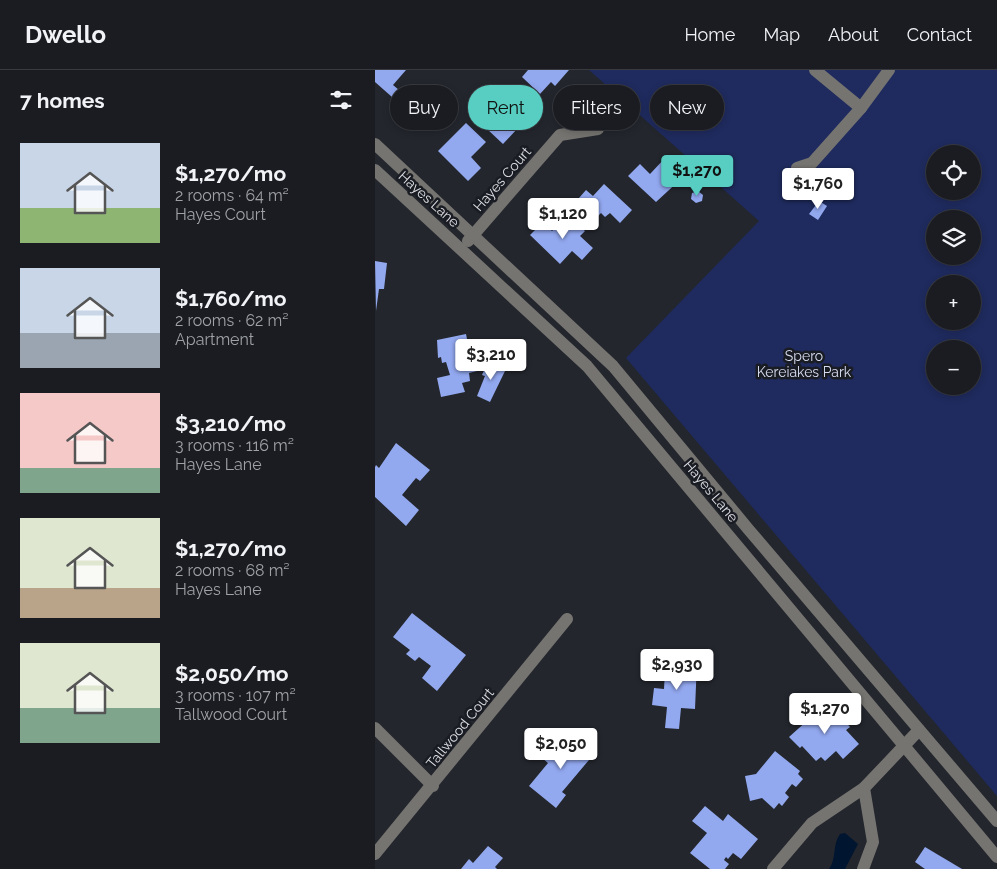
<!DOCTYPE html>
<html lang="en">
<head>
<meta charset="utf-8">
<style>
  body { margin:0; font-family:Raleway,sans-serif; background:#27292f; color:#f1f3f6; height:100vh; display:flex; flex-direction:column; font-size:19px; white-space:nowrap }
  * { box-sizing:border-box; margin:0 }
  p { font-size:16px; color:#9fa1a5 }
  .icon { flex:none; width:28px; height:28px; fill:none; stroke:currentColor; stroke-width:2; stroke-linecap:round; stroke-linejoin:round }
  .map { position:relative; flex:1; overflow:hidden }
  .details { display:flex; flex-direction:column; background:#1a1c22; width:375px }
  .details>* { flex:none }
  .top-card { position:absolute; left:15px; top:15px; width:475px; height:45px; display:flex; gap:10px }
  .tools { position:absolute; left:551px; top:75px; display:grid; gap:10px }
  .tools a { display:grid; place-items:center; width:55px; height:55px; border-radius:50%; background:#1a1c22; box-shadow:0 2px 8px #0003,0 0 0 1px #383a40; font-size:25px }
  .price { position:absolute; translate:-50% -42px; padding:0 11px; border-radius:5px; background:#fff; color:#222; font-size:16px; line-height:32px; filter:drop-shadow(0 1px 2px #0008) }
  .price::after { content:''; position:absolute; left:50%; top:30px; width:15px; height:11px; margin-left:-8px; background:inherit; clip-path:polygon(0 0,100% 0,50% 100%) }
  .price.active { background:#57cec1; color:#111 }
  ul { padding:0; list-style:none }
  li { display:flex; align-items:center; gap:15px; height:125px; padding:0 20px }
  li span { display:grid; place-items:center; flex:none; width:140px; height:100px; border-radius:0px; color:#555 }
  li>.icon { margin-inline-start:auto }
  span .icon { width:60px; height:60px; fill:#fffc; stroke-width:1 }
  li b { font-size:21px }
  h2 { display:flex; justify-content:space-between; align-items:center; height:60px; padding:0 20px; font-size:21px }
  .pill { padding:0 18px; border-radius:22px; background:#1a1c22; box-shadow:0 2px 8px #0003,0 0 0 1px #383a40; font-size:18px; line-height:45px }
  .pill.active { background:#57cec1; color:#111 }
  header { display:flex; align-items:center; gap:30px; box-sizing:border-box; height:70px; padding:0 25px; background:#1a1c22; border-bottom:1px solid #383a40 }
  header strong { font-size:24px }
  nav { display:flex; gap:28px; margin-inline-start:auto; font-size:18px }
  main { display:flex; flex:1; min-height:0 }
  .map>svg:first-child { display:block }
</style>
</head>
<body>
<header>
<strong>Dwello</strong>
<nav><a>Home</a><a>Map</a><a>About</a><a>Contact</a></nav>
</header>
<main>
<section class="details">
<h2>7 homes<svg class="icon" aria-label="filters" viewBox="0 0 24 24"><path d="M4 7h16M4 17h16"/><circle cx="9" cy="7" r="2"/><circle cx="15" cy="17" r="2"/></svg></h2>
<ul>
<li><span style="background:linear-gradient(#c9d6e8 65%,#8fb573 0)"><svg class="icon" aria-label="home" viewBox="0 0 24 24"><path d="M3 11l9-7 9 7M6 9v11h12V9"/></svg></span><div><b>$1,270/mo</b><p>2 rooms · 64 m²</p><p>Hayes Court</p></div></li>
<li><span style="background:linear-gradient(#c9d6e8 65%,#9aa5b1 0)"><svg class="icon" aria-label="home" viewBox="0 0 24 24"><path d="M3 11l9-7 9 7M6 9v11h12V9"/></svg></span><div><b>$1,760/mo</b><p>2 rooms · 62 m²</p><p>Apartment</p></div></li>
<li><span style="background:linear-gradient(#f6c9c9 75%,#7fa58c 0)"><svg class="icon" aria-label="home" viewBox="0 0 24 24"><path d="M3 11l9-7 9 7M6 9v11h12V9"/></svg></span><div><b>$3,210/mo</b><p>3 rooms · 116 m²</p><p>Hayes Lane</p></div></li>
<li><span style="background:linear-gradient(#dfe7d0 70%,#b9a48a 0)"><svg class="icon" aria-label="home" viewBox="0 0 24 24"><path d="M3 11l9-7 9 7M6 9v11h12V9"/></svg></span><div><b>$1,270/mo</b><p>2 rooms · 68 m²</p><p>Hayes Lane</p></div></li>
<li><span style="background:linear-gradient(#dfe7d0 65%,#7fa58c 0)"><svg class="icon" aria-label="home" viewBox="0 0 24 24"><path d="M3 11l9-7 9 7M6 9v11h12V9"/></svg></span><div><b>$2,050/mo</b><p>3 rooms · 107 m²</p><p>Tallwood Court</p></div></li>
</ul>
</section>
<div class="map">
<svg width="622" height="799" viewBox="0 0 622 799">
  <rect width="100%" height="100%" fill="#23262d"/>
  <!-- green -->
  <path fill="#1f2b5e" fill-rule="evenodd" d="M214 0H622V726L251 288 384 151ZM560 84H598V121H560ZM560 149H598V186H560ZM560 214H598V251H560ZM560 279H598V316H560Z"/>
  <!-- water -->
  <path fill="#001530" d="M470 763 483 774 470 799H454C462 788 457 775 465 764Z"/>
  <!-- building -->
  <g fill="#92a8ef">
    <polygon points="0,0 31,0 18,15 24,20 17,27 0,12"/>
    <polygon points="153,0 194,0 180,16 176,12 165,24 147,7"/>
    <polygon points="126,16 144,33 130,48 142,59 128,74 96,44"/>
    <polygon points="91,53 111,72 96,87 106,98 93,111 63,81"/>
    <polygon points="291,87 308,103 304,107 306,109 281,132 253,106 265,94 275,104"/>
    <polygon points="229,114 257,140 245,153 235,143 230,147 226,143 215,154 197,136 211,120 218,126"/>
    <polygon points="323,121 328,125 327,131 321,133 316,129 317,123"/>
    <polygon points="444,131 452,136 443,150 434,144"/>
    <polygon points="193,145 210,161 205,166 218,178 207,190 197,181 185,194 155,165 168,152 177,161"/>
    <polygon points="0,191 12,193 9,219 4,219 1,241"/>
    <polygon points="91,264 94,279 98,278 106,300 94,303 95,311 87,313 90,322 66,327 62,308 75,305 71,292 67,293 66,287 63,288 62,270"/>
    <polygon points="113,291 131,299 115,332 102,326 110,306 107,305"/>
    <polygon points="21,373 55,400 45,411 41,408 27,425 44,440 31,456 0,427 0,397 1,395 4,398"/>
    <polygon points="37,543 91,585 62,621 47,608 56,596 44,587 40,591 31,584 35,580 18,567"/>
    <polygon points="296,590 322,592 320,639 306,638 304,659 290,658 292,637 277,635 279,618 289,619 290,600 295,600"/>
    <polygon points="453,632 475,657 471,660 484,674 468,689 461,681 450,691 446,687 441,691 427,676 425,678 414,667"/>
    <polygon points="196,665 219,684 187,722 191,725 181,738 154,716 173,693 167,688 175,678 181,683"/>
    <polygon points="400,681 425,701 423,704 428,709 421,717 417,714 410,723 414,727 407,736 404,733 399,739 387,728 375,731 370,706 381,704"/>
    <polygon points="330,736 348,751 353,744 383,769 366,789 358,783 353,789 351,787 349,790 354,794 350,799 335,799 315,783 332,763 317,751"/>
    <polygon points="113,776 128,788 120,797 122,799 86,799 94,789 98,793"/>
    <polygon points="550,777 587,799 550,799 540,792"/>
  </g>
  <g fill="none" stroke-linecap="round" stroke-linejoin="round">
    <!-- minor -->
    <g stroke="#757470" stroke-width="12">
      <polyline points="440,0 486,38"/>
      <polyline points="0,74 238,296 374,460 622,751"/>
      <polyline points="422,98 437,93 486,38 514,0"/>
      <polyline points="0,100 212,296 622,787"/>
      <polyline points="93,171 185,65 223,59"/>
      <polyline points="0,658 58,716"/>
      <polyline points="0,784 192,549"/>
      <polyline points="398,799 437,753 489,718"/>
      <polyline points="488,799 498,772 489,718 544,660"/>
    </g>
  </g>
  <g text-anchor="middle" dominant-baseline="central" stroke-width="5" stroke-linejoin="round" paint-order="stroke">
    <!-- street labels -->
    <g font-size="14" fill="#dfe1e6" stroke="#1a1c23">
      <text transform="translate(127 109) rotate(-49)">Hayes Court</text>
      <text transform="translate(54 129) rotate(42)">Hayes Lane</text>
      <text transform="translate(336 421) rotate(50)">Hayes Lane</text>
      <text transform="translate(85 658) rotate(-51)">Tallwood Court</text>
    </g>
    <!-- park labels -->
    <g font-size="14" fill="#d7ddf1" stroke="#1a1c23">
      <text x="429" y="286">Spero<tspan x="429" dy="16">Kereiakes Park</tspan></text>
    </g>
  </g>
</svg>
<div class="tools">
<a><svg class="icon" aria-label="locate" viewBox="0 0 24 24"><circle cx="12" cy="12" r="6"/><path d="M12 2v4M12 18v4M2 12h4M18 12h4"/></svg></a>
<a><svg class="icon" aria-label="layers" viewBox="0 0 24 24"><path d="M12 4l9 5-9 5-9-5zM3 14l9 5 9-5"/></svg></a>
<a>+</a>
<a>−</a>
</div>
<b class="price active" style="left:322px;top:127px">$1,270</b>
<b class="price" style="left:443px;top:140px">$1,760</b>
<b class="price" style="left:188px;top:170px">$1,120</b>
<b class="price" style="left:116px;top:311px">$3,210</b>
<b class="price" style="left:302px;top:621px">$2,930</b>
<b class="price" style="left:450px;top:665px">$1,270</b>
<b class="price" style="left:186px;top:700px">$2,050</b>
<div class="top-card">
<a class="pill">Buy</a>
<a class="pill active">Rent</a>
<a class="pill">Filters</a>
<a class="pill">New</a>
</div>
</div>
</main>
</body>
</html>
